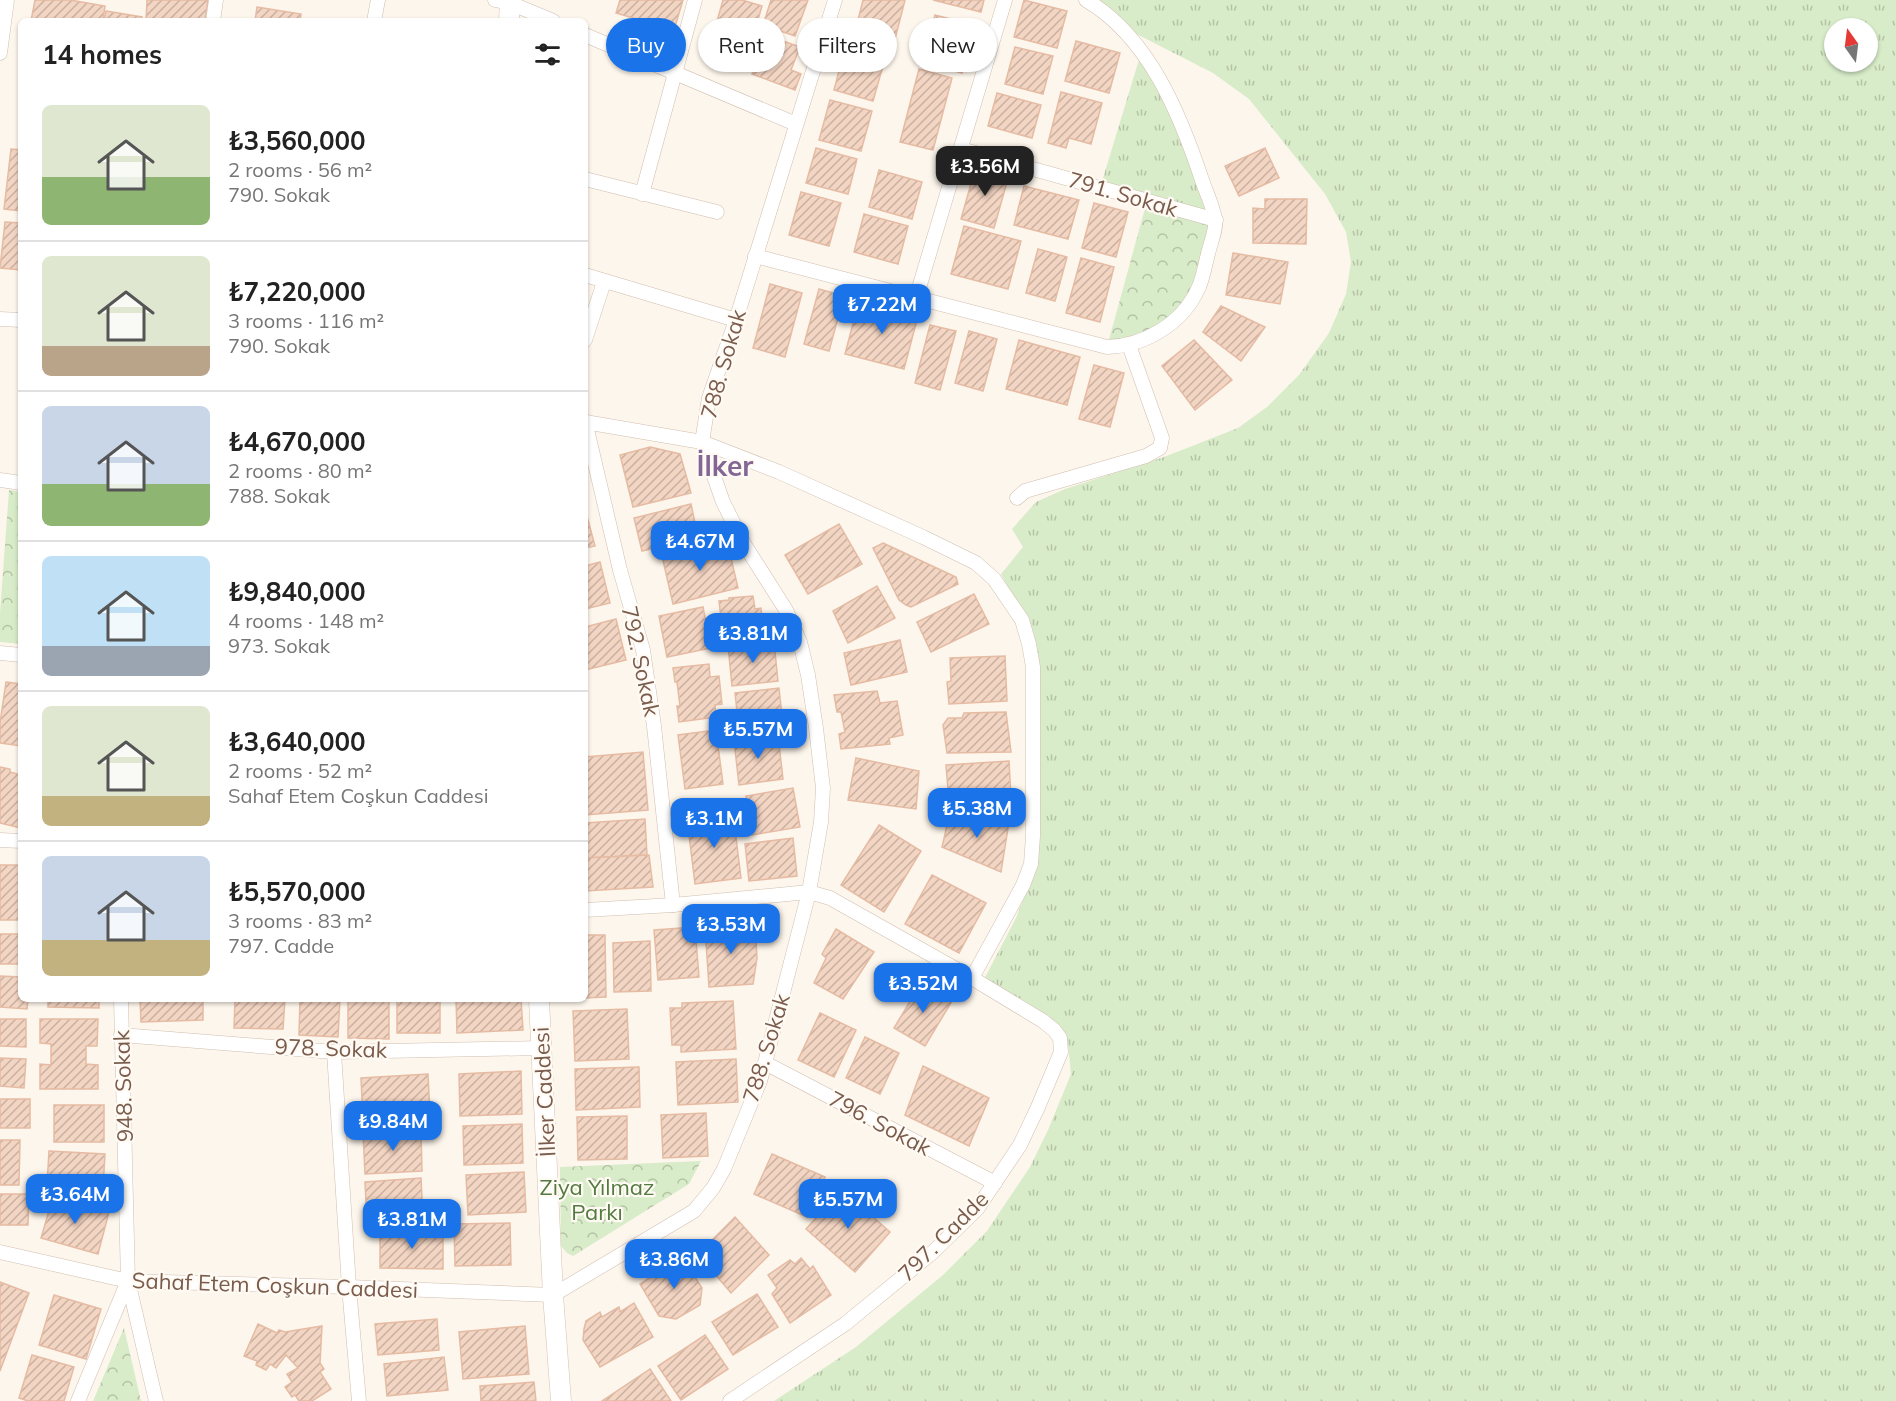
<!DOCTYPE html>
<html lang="en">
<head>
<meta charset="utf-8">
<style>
  body { margin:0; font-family:Mulish,sans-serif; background:#f2f2f2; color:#222; height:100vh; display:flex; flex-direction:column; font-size:22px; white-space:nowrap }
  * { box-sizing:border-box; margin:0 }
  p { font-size:20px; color:#767676 }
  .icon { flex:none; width:33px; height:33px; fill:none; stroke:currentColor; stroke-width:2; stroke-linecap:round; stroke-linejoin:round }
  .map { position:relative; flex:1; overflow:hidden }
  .side { position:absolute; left:18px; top:18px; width:570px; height:984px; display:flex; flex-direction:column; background:#fff; border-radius:9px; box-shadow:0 2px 4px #0004 }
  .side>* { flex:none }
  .guide { position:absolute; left:606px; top:18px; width:570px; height:54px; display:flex; gap:12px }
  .needle { width:39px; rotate:346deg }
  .controls { position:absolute; left:1824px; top:18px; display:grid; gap:12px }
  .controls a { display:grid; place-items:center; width:54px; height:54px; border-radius:50%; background:#fff; box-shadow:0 2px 4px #0004; font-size:30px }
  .price { position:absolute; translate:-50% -51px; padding:0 14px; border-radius:12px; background:#1a73e8; color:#fff; font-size:20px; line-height:39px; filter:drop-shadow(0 2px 3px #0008) }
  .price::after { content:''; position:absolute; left:50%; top:36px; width:18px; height:14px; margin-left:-9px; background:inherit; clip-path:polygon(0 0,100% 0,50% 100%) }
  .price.on { background:#222; color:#fff }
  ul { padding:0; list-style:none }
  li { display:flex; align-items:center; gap:18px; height:150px; padding:0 24px }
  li+li { border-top:2px solid #e0e0e0 }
  li span { display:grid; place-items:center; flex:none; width:168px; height:120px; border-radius:9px; color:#555 }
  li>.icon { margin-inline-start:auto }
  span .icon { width:72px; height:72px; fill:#fffc; stroke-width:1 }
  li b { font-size:26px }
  h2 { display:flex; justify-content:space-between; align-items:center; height:72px; padding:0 24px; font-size:26px }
  .tag { padding:0 21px; border-radius:27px; background:#fff; box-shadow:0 2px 4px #0004; font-size:21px; line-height:54px }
  .tag.on { background:#1a73e8; color:#fff }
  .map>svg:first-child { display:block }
</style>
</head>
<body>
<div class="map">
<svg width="1896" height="1401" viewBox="0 0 1896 1401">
  <defs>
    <pattern id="grass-tufts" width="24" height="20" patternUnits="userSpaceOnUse" patternTransform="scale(1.5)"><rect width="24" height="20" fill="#d8ecc9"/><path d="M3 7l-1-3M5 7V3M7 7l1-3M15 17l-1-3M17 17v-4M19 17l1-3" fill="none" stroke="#b4c2a5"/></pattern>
    <pattern id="park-crowns" width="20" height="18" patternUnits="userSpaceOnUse" patternTransform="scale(1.5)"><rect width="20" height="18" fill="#d8ecc9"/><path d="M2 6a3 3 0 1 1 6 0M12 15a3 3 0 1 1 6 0" fill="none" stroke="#b4c2a5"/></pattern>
    <pattern id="building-hatch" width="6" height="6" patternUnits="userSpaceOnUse" patternTransform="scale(1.5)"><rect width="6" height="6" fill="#f3d5c3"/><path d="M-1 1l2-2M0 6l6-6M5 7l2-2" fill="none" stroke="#cab0a1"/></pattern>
  </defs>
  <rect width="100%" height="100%" fill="#fdf6ec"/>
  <!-- grass -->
  <g fill="url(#grass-tufts)" fill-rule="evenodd">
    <path d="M1089 0H1896V1401H774L856 1347 943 1275 987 1231 1030 1167 1048 1130 1071 1074 1068 1044 1055 1027 980 987 1016 918 1037 864 1038 667 1012 595 1001 574 1023 547 1012 529 1036 502 1065 489 1164 457 1238 428 1267 407 1299 375 1329 333 1346 294 1351 262 1346 232 1325 194 1249 99 1213 73 1119 25ZM1834 28H1868V62H1834Z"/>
    <polygon points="1141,53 1160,79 1216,220 1100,188"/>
  </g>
  <!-- park -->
  <g fill="url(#park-crowns)">
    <polygon points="1147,201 1216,220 1200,287 1164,328 1107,347"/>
    <polygon points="9,490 21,492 21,644 0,642 0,613"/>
    <polygon points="701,1161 689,1184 573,1256 567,1253 561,1246 560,1167"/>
    <polygon points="124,1328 141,1401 93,1401"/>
  </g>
  <!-- building -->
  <g fill="url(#building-hatch)" stroke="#e6bba3" stroke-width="1.5">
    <polygon points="35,0 70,0 105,6 103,21 31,21"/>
    <polygon points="147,0 208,0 205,21 146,21"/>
    <polygon points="620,0 683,0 674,30 616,13"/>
    <polygon points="723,0 742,0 762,6 745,64 708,53"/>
    <polygon points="771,0 808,0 795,36 763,25"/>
    <polygon points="863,0 905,0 894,43 855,32"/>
    <polygon points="933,0 984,0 981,12"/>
    <polygon points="1024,0 1067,11 1057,48 1014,37"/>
    <polygon points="257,7 301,14 300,21 255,21"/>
    <polygon points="106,11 142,17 142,21 104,21"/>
    <polygon points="935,15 975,25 962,73 922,62"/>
    <polygon points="766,35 800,47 791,70 801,74 795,90 752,74"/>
    <polygon points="1076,41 1120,53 1109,93 1065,81"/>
    <polygon points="1015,47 1053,56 1043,94 1005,84"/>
    <polygon points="845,48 885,59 873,101 834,90"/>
    <polygon points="919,69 952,78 933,150 900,142"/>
    <polygon points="1061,92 1102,103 1091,144 1069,138 1066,148 1048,143"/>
    <polygon points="997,93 1041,105 1032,138 988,126"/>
    <polygon points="830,100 872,111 861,151 819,140"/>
    <polygon points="816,148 857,159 848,194 806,183"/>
    <polygon points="1265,148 1279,178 1239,196 1225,166"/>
    <polygon points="11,149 21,150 21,211 4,209"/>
    <polygon points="976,166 1009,175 994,228 961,219"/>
    <polygon points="879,170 922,182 912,219 869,207"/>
    <polygon points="1024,186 1079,200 1068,239 1014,225"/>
    <polygon points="801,192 841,203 829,246 789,235"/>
    <polygon points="1265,199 1307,199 1306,244 1253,243 1253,208 1265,209"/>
    <polygon points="1094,203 1128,212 1116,257 1082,248"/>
    <polygon points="864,214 908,226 898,264 854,252"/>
    <polygon points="5,222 21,223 21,270 0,268"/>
    <polygon points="964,226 1021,241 1008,289 951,274"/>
    <polygon points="1038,249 1067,257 1055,301 1026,293"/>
    <polygon points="1233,253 1288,262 1280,304 1226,295"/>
    <polygon points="1081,258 1114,267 1100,322 1066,313"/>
    <polygon points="770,284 802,293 785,357 753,348"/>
    <polygon points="819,289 844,296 829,351 804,344"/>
    <polygon points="859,301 918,316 904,369 845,354"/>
    <polygon points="1221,306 1265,327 1241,361 1203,332"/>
    <polygon points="930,325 956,331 940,390 915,383"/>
    <polygon points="969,331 997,339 983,391 955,383"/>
    <polygon points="1019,340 1080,357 1067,405 1006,389"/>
    <polygon points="1194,340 1232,380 1195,410 1162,366"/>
    <polygon points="1094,365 1124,373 1110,427 1079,419"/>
    <polygon points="650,447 680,454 691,493 633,507 620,455"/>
    <polygon points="691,504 698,537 642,551 634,518"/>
    <polygon points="585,509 595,546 585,548"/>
    <polygon points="839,524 862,564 808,594 785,555"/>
    <polygon points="727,541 738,588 673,604 662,556"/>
    <polygon points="883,543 956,577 958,584 911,607 906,605 899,600 873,548"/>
    <polygon points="600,562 610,603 585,609 585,566"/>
    <polygon points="877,586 895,618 848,643 833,611"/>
    <polygon points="974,594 989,624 931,652 917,622"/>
    <polygon points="753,596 755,609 761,608 763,634 744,635 745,638 732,639 732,636 723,636 719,601 729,600 729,598"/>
    <polygon points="703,607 711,648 667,657 659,616"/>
    <polygon points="616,619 626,660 585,670 585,627"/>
    <polygon points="900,640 907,672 851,685 844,653"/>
    <polygon points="774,642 778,681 732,686 728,646"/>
    <polygon points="1005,656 1007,701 949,704 947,682 951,681 950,658"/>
    <polygon points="709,664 710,677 719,676 722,704 715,705 716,717 679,722 677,706 680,706 677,682 675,682 673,668"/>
    <polygon points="6,682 21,684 21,746 0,743 0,723"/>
    <polygon points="779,688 783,725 739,730 735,693"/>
    <polygon points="877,691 880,703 897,701 903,735 889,738 890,744 841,749 839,734 845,732 841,712 837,712 834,695"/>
    <polygon points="1006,712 1011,752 947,753 943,725 948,718 962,718 964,713"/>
    <polygon points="716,730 723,784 685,789 678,735"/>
    <polygon points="778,735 783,779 739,785 734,741"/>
    <polygon points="643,752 648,810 585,815 585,757"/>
    <polygon points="856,758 919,771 916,809 848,800"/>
    <polygon points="1009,761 1011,798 949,802 946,765"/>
    <polygon points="0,767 10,769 10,772 21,775 21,828 0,823"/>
    <polygon points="793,788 800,827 752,835 746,796"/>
    <polygon points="950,812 1009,822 1001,872 942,847"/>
    <polygon points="733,813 741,878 695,884 687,819"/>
    <polygon points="645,819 647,855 585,858 585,823"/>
    <polygon points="879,825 921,851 884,912 841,885"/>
    <polygon points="793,838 797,876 749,881 745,844"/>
    <polygon points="649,855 653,887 585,891 585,858"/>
    <rect x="0" y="865" width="21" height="55"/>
    <polygon points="932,875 986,903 959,953 905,924"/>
    <polygon points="755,924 757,958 753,984 709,987 705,927"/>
    <polygon points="695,927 699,977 658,980 654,930"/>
    <polygon points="836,929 874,952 843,999 814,983 826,958 822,954"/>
    <rect x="0" y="934" width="21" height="30"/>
    <polygon points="585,935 605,935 606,997 585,998"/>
    <polygon points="650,941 651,991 614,992 613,943"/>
    <polygon points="0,976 21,977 21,999 28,999 27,1009 0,1007"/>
    <polygon points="921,983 952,1001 925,1046 894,1028"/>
    <polygon points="48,999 99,999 99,1008 48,1007"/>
    <polygon points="140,999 203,999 203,1020 141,1022"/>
    <polygon points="235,999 285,999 283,1029 234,1028"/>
    <polygon points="300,999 340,999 338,1037 299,1035"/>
    <polygon points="348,999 389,999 389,1039 348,1038"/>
    <rect x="397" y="999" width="43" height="34"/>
    <polygon points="456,999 521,999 523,1030 457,1033"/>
    <polygon points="733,1001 736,1049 681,1052 681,1045 672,1045 670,1008 682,1008 682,1003"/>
    <polygon points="627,1009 629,1059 575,1061 573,1011"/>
    <polygon points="820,1013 856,1030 834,1077 798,1060"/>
    <polygon points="0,1019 26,1019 26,1047 0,1046"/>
    <polygon points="40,1019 98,1019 97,1046 86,1046 86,1064 98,1065 98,1089 40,1089 40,1064 51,1065 51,1044 40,1043"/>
    <polygon points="865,1037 899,1053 880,1094 846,1078"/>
    <polygon points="0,1058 26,1059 24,1088 0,1086"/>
    <polygon points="736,1059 738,1102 678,1105 676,1062"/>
    <polygon points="923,1066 989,1098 969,1146 905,1115"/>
    <polygon points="639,1067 640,1107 576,1110 575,1069"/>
    <polygon points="521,1071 522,1114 460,1116 459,1074"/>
    <polygon points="428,1074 430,1114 363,1118 361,1078"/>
    <rect x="0" y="1099" width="30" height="29"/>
    <rect x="54" y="1105" width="50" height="37"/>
    <polygon points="706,1113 708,1156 663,1158 661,1115"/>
    <polygon points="627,1116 627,1159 578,1160 577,1117"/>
    <polygon points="522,1124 523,1163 464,1165 463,1126"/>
    <polygon points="421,1131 422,1171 365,1174 363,1133"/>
    <polygon points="0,1140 20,1140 19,1185 0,1185"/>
    <polygon points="49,1151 105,1154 103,1188 47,1185"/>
    <polygon points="772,1154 825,1177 807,1217 754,1194"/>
    <polygon points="524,1172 526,1212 468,1215 466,1175"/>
    <polygon points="421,1178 423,1219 367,1222 365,1182"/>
    <polygon points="842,1189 890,1232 855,1272 806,1229"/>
    <polygon points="0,1194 29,1194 28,1225 0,1225"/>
    <polygon points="53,1197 109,1212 98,1254 41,1238"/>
    <polygon points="735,1217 769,1255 731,1293 707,1265 714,1259 705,1247"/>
    <polygon points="510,1223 511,1265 455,1266 454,1224"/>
    <polygon points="380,1230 443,1231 443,1269 380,1268"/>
    <polygon points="682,1257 702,1288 700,1305 676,1319 659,1316 640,1284"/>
    <polygon points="801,1258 810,1269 813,1266 831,1295 790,1323 772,1294 777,1288 768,1275 790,1260 795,1264"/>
    <polygon points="0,1282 29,1293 0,1371"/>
    <polygon points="757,1294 778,1327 733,1355 712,1322"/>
    <polygon points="54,1295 101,1309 86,1359 39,1345"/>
    <polygon points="634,1303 653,1337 600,1367 583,1340 584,1329 586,1321 600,1312 602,1317 619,1307 620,1312"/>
    <polygon points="437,1319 439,1350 378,1355 375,1324"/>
    <polygon points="258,1324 277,1333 279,1330 285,1332 322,1326 320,1363 324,1369 320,1372 331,1389 312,1401 299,1401 295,1395 292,1397 285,1387 292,1382 287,1374 298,1368 286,1355 276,1368 270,1364 266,1370 256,1365 257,1361 244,1356"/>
    <polygon points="525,1326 529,1374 463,1379 459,1332"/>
    <polygon points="705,1335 728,1369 681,1400 658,1366"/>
    <polygon points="32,1355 74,1367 64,1401 28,1401 19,1398"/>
    <polygon points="444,1357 448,1390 387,1396 384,1364"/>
    <polygon points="650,1369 671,1401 602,1401"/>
    <polygon points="534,1382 536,1401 481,1401 480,1386"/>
  </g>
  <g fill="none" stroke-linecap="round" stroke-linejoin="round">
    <defs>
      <g id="minor">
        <polyline points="495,0 510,3 553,21"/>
        <polyline points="213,21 216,0"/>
        <polyline points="374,21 378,0"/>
        <polyline points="585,35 796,124"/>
        <polyline points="0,53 7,0"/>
        <polyline points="961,149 1216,220"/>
        <polyline points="585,179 717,212"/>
        <polyline points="642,194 695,0"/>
        <path d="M755 256 1107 347C1144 346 1182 324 1198 289 1203 279 1205 265 1208 254 1210 244 1217 229 1215 219 1213 206 1206 192 1202 180 1180 114 1149 37 1086 0"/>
        <polyline points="585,275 736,320"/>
        <polyline points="916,298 1005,0"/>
        <polyline points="0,319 21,320"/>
        <polyline points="585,340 604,282"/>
        <polyline points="585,421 620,570 643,650 654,726 673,905"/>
        <polyline points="585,422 702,442 779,472 923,537 976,563 994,579 1022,620 1029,644 1033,667 1033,836 1031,864 1023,885 972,978"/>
        <polyline points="0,480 21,483"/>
        <polyline points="1017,498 1025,491 1146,456 1160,448 1162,438 1129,345"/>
        <polyline points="0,653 21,655"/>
        <polyline points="0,840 21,841"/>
        <polyline points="585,910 673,905 809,892 830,898 972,978 1043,1021 1054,1030 1060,1038 1061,1052 1038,1107 1020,1145 977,1209 933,1252 845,1324 730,1401"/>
        <polyline points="121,999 128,1281 156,1401"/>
        <polyline points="121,1035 334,1052 542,1048"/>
        <polyline points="334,1052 349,1287 359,1401"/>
        <polyline points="765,1063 995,1183"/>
        <polyline points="0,1252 128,1281 349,1287 553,1295 694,1211 713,1188 724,1169 760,1081 765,1063 809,892 821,822 823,788 816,728 808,675 800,642 786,610 744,544 723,502 702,442 709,398 736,320 835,0"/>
        <polyline points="78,1401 128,1281"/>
      </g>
      <g id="secondary">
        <polyline points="509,21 510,0"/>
        <polyline points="539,999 553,1295 561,1401"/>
      </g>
    </defs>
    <!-- minor casing -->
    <use href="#minor" stroke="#d1beb0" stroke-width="15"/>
    <!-- secondary casing -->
    <use href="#secondary" stroke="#d6c0b0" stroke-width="21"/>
    <!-- minor -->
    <use href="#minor" stroke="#fff" stroke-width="14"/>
    <!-- secondary -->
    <use href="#secondary" stroke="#fff" stroke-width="20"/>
  </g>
  <g text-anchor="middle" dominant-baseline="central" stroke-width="4.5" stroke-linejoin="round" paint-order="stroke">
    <!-- street labels -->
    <g font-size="22" fill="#7a5c4d" stroke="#fffaf3">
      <text transform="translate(1123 194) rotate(16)">791. Sokak</text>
      <text transform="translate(723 364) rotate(-74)">788. Sokak</text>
      <text transform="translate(641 661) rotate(78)">792. Sokak</text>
      <text transform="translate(331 1048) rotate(2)">978. Sokak</text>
      <text transform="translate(766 1048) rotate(-73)">788. Sokak</text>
      <text transform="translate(123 1086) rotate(-92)">948. Sokak</text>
      <text transform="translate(544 1092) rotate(-93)">İlker Caddesi</text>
      <text transform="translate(880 1123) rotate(28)">796. Sokak</text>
      <text transform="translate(943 1236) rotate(-45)">797. Cadde</text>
      <text transform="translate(275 1285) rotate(2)">Sahaf Etem Coşkun Caddesi</text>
    </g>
    <!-- park labels -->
    <g font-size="22" fill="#537a41" stroke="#fffaf3">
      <text x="597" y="1187">Ziya Yılmaz<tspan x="597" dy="25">Parkı</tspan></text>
    </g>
    <!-- district labels -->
    <g font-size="28" font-weight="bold" fill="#846695" stroke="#fffaf3">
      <text x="725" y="465">İlker</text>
    </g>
  </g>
</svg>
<div class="controls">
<a><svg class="needle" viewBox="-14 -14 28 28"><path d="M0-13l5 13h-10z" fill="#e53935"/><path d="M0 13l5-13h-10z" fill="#767676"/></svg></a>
</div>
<b class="price on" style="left:985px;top:197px">₺3.56M</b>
<b class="price" style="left:882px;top:335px">₺7.22M</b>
<b class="price" style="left:700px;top:572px">₺4.67M</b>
<b class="price" style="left:753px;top:664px">₺3.81M</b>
<b class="price" style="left:758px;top:760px">₺5.57M</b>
<b class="price" style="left:977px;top:839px">₺5.38M</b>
<b class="price" style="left:714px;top:849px">₺3.1M</b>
<b class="price" style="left:731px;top:955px">₺3.53M</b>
<b class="price" style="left:923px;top:1014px">₺3.52M</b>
<b class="price" style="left:393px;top:1152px">₺9.84M</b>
<b class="price" style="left:75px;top:1225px">₺3.64M</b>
<b class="price" style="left:848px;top:1230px">₺5.57M</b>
<b class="price" style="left:412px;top:1250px">₺3.81M</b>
<b class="price" style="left:674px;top:1290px">₺3.86M</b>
<div class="guide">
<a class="tag on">Buy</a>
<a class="tag">Rent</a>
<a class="tag">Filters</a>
<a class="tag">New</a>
</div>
<section class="side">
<h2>14 homes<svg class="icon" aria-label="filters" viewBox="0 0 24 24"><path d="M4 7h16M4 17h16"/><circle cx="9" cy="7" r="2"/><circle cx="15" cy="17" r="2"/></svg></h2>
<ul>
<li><span style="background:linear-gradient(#dfe7d0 60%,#8fb573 0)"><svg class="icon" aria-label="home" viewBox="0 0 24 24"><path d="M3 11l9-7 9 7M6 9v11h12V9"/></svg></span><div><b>₺3,560,000</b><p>2 rooms · 56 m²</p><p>790. Sokak</p></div></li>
<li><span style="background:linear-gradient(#dfe7d0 75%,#b9a48a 0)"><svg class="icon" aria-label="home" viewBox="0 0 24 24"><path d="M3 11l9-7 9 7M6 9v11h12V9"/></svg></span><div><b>₺7,220,000</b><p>3 rooms · 116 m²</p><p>790. Sokak</p></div></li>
<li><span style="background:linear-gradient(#c9d6e8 65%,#8fb573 0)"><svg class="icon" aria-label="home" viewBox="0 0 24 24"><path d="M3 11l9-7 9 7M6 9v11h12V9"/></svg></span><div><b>₺4,670,000</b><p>2 rooms · 80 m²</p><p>788. Sokak</p></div></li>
<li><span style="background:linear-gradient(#bfe0f5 75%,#9aa5b1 0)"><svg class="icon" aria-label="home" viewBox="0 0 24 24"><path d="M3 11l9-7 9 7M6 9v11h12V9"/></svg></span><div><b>₺9,840,000</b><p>4 rooms · 148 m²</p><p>973. Sokak</p></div></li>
<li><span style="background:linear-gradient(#dfe7d0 75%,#c2b280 0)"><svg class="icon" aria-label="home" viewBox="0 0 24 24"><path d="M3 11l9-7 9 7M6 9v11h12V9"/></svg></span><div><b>₺3,640,000</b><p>2 rooms · 52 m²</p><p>Sahaf Etem Coşkun Caddesi</p></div></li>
<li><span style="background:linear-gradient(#c9d6e8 70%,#c2b280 0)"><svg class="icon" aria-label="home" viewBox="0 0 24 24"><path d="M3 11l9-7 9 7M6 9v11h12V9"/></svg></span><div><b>₺5,570,000</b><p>3 rooms · 83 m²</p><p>797. Cadde</p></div></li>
</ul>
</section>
</div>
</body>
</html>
